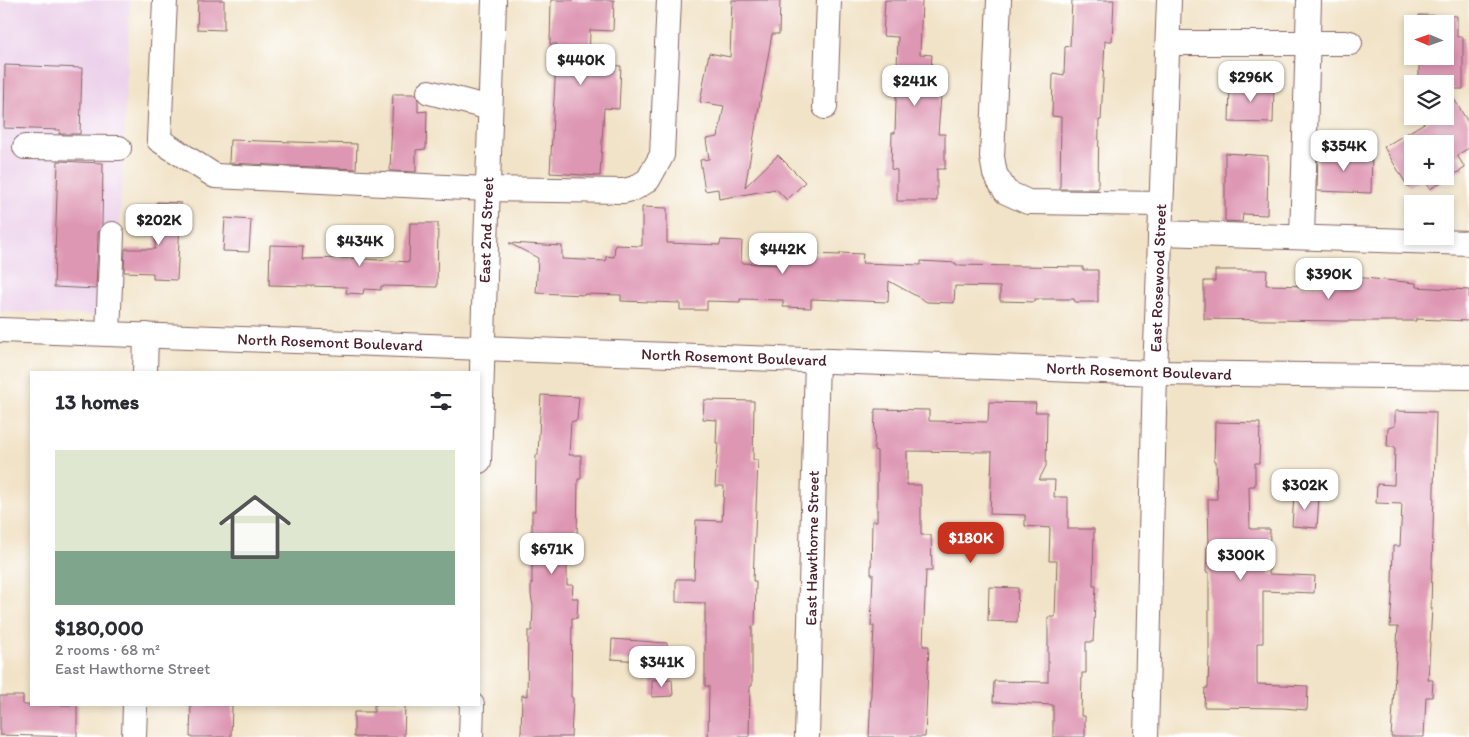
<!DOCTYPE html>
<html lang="en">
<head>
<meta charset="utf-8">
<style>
  body { margin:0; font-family:Itim,sans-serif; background:#f2f2f3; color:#2b2b33; height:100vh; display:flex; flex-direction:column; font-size:19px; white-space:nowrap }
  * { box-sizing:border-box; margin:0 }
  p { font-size:16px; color:#7c7c81 }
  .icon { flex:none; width:28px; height:28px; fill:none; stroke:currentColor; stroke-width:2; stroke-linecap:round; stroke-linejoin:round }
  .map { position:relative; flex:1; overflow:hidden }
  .sheet { position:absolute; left:30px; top:371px; width:450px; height:335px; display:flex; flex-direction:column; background:#fff; border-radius:0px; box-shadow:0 2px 8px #0003 }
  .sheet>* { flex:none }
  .needle { width:32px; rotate:272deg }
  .controls { position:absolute; left:1404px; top:15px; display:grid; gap:10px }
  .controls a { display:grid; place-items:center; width:50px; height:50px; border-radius:0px; background:#fff; box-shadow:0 2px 8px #0003; font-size:25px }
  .price { position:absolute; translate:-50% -42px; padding:0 11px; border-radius:10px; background:#fff; color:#222; font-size:16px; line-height:32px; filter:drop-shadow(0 1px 2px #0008) }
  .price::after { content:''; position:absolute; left:50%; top:30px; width:15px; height:11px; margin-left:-8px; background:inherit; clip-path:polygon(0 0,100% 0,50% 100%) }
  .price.current { background:#c8321e; color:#fff }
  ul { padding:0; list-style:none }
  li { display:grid; align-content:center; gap:10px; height:265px; padding:0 25px }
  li+li { border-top:1px solid #e1e1e2 }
  li span { display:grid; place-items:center; height:155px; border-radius:0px; color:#555 }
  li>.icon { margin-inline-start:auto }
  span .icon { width:90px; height:90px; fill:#fffc; stroke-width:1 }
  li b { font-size:21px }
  h2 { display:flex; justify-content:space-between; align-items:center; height:60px; padding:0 25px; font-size:21px }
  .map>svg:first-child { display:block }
</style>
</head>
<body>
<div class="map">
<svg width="1469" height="737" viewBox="0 0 1469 737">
  <rect width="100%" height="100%" fill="#fff"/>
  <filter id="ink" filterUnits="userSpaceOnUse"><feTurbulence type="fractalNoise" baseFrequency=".02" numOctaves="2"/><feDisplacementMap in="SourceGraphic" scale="10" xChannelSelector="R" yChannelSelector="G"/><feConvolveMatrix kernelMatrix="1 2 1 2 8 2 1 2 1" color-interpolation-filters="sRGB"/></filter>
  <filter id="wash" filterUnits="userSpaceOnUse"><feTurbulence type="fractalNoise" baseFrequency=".0096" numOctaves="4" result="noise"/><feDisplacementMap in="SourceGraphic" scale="20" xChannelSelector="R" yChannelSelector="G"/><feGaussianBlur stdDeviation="1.12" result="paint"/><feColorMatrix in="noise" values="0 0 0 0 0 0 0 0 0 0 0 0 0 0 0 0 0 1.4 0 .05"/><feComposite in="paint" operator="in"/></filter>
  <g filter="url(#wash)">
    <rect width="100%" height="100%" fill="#f1e3c7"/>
    <!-- built -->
    <polygon fill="#ecd1ea" points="0,0 130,0 116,316 0,312"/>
    <g id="blocks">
      <!-- building -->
      <g fill="#de97b3" fill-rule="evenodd">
        <polygon points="198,0 224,0 224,30 197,29"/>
        <polygon points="551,0 614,0 613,31 590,30 589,64 621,66 619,109 604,108 600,176 550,173 557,44 550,44"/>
        <polygon points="732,0 780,0 779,34 772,34 745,187 778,155 805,182 787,200 776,189 719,199 718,189 705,191 700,160 709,159 706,139 718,137 724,106 700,102 709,53 730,57"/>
        <polygon points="885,0 922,0 920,54 932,55 931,69 943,70 938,134 945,134 945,169 937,169 937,201 897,201 897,170 891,169 892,133 895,133 898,37 883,36"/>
        <polygon points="1072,0 1114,0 1112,41 1105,41 1101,120 1099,120 1098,189 1060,189 1061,117 1052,116 1053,73 1064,75 1065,47 1070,46"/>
        <path d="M1419 15 1457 16V37H1463V89H1448L1469 124V148L1457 155 1465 168 1430 189 1424 178 1408 187 1384 147 1436 116H1445V84H1419V56H1445V24H1419ZM1412 144H1445V176H1412Z"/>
        <polygon points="5,65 82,68 80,134 59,134 60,130 4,128"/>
        <polygon points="1230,83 1274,85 1273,123 1229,122"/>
        <polygon points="393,94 416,94 418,100 418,112 427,111 426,149 416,150 416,172 390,171"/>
        <polygon points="230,140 357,144 356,169 229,163"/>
        <polygon points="1318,150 1372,152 1371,193 1317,191"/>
        <polygon points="1225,153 1268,156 1267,215 1243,214 1242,222 1225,221"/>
        <polygon points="58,161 103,163 102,225 98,233 96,289 54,287"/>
        <polygon points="157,202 181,203 177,280 153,279 153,273 124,272 125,249 155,249"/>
        <polygon points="642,207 667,208 667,243 720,245 721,240 742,241 741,263 781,265 781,253 840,255 840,253 863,254 862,263 921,265 921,261 956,263 956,265 1083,267 1083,270 1098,270 1098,302 1075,302 1074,299 1035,299 1035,302 1000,301 1000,287 955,286 954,303 927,302 889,281 888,302 811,299 811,308 783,307 783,300 740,299 740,302 707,301 707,310 680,310 680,303 621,301 621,295 585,294 585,295 536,293 538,258 509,243 562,246 562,259 606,261 606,256 614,257 615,245 642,246"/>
        <polygon points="225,218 251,220 249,252 223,251"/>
        <polygon points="410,223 438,223 437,287 381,286 381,290 364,289 363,294 346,293 347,287 269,285 270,245 303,246 302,259 348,258 409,262"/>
        <polygon points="1215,270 1267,270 1266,285 1354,287 1354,277 1416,283 1416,287 1469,290 1469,321 1416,319 1416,321 1341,321 1204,319 1204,281 1215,281"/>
        <polygon points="541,395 579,397 577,420 571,422 569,455 581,455 581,479 578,479 577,539 567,540 567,585 573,585 572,598 578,598 577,618 572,618 571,697 573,698 571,737 521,737 522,695 527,696 528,631 532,631 533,606 531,595 531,583 532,584 532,511 535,511 536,455 538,455"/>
        <polygon points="704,400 754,401 753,460 758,460 753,581 756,581 755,626 752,626 752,686 750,686 749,737 708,737 709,686 705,686 705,603 676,602 676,579 694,579 696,520 722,521 724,486 715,486 718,443 716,443 717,420 703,419"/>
        <polygon points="989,402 1036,403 1035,412 1047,412 1046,466 1039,480 1055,480 1054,497 1068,497 1068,529 1094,529 1093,586 1096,586 1093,642 1086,642 1086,673 1082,673 1081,716 1085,716 1085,737 1053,737 1053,705 993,702 994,681 1048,682 1048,617 1055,617 1057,561 1049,561 1050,528 1025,526 1025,515 990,514 992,452 907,451 907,485 921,485 921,535 931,535 932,571 926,571 923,646 929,646 925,737 869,737 874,626 871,626 873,574 871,574 872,521 877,521 877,451 874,450 875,409 929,410 929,421 988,422"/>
        <polygon points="1395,411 1436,412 1431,608 1432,608 1428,680 1433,680 1432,697 1426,697 1424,737 1391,737 1398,627 1390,627 1393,584 1392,584 1393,546 1400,546 1402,504 1376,503 1377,484 1394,485 1395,447 1387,447 1388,428 1395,426"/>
        <polygon points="1215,422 1260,423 1259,463 1255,463 1255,486 1249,486 1250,529 1270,529 1269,574 1315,576 1314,593 1263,591 1263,643 1257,643 1257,684 1308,686 1307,710 1283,708 1204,707 1205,688 1208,688 1209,658 1209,572 1206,572 1207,547 1209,548 1208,499 1217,499 1216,461 1214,461"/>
        <polygon points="1294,494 1319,496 1317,528 1292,526"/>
        <polygon points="989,587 1018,588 1017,622 988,621"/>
        <polygon points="612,639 667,643 667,663 611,659"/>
        <polygon points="672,679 673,696 652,697 652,680"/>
        <polygon points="0,696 23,696 23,705 77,705 77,737 0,735"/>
        <polygon points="191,705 232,705 231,737 190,737"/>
        <polygon points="374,705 405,705 404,737 354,737 354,712 374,712"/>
      </g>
    </g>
  </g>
  <g filter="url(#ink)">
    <use href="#blocks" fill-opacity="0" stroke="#846462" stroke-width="1"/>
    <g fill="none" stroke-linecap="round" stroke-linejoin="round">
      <defs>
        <g id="minor">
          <polyline points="165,0 159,140 215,176 487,189 624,191 635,188 648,180 662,155 669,0"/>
          <polyline points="999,0 992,157 995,174 1006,192 1028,202 1161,204"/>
          <polyline points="1168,43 1350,43"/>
          <polyline points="429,92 490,108"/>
          <polyline points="825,107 829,0"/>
          <polyline points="25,147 119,148"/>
          <polyline points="1160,233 1469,243"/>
          <polyline points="1302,237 1309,0"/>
          <polyline points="0,330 1155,373 1469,377"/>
          <polyline points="108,334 112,234"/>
          <polyline points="145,372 146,335"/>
          <polyline points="479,461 494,0"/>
          <polyline points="134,737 135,705"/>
          <polyline points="471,737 472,705"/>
          <polyline points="807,737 817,360"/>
          <polyline points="1146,737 1155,373 1169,0"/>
        </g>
      </defs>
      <!-- minor casing -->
      <use href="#minor" stroke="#846462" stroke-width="26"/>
      <!-- minor -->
      <use href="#minor" stroke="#fff" stroke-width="24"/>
    </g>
  </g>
  <g text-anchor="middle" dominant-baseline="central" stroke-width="4.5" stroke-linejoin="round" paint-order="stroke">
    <!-- street labels -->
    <g font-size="16" fill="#4a1f2b" stroke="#fff">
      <text transform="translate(486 230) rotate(-88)">East 2nd Street</text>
      <text transform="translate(1158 278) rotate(-88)">East Rosewood Street</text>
      <text transform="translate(330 342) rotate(2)">North Rosemont Boulevard</text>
      <text transform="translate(734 357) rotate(2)">North Rosemont Boulevard</text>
      <text transform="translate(1139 371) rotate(2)">North Rosemont Boulevard</text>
      <text transform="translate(812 548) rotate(-89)">East Hawthorne Street</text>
    </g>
  </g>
</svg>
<div class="controls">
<a><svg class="needle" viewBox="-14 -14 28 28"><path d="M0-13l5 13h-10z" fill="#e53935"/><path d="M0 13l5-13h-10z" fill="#7c7c81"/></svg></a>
<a><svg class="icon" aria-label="layers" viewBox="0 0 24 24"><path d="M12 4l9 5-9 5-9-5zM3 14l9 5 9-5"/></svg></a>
<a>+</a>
<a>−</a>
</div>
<b class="price" style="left:581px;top:86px">$440K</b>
<b class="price" style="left:1251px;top:103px">$296K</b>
<b class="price" style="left:915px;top:107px">$241K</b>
<b class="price" style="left:1344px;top:172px">$354K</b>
<b class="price" style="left:159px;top:246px">$202K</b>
<b class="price" style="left:360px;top:267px">$434K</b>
<b class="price" style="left:783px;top:275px">$442K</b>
<b class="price" style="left:1329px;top:300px">$390K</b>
<b class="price" style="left:1305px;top:511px">$302K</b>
<b class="price current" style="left:971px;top:564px">$180K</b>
<b class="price" style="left:552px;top:575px">$671K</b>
<b class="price" style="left:1241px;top:581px">$300K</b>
<b class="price" style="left:662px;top:688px">$341K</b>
<section class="sheet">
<h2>13 homes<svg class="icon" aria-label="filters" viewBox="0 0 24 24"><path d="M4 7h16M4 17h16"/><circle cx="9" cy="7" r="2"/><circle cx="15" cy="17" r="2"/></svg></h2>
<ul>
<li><span style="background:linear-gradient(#dfe7d0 65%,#7fa58c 0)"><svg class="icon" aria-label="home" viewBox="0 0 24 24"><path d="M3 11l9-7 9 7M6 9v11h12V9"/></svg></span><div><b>$180,000</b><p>2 rooms · 68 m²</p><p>East Hawthorne Street</p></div></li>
</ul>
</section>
</div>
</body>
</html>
